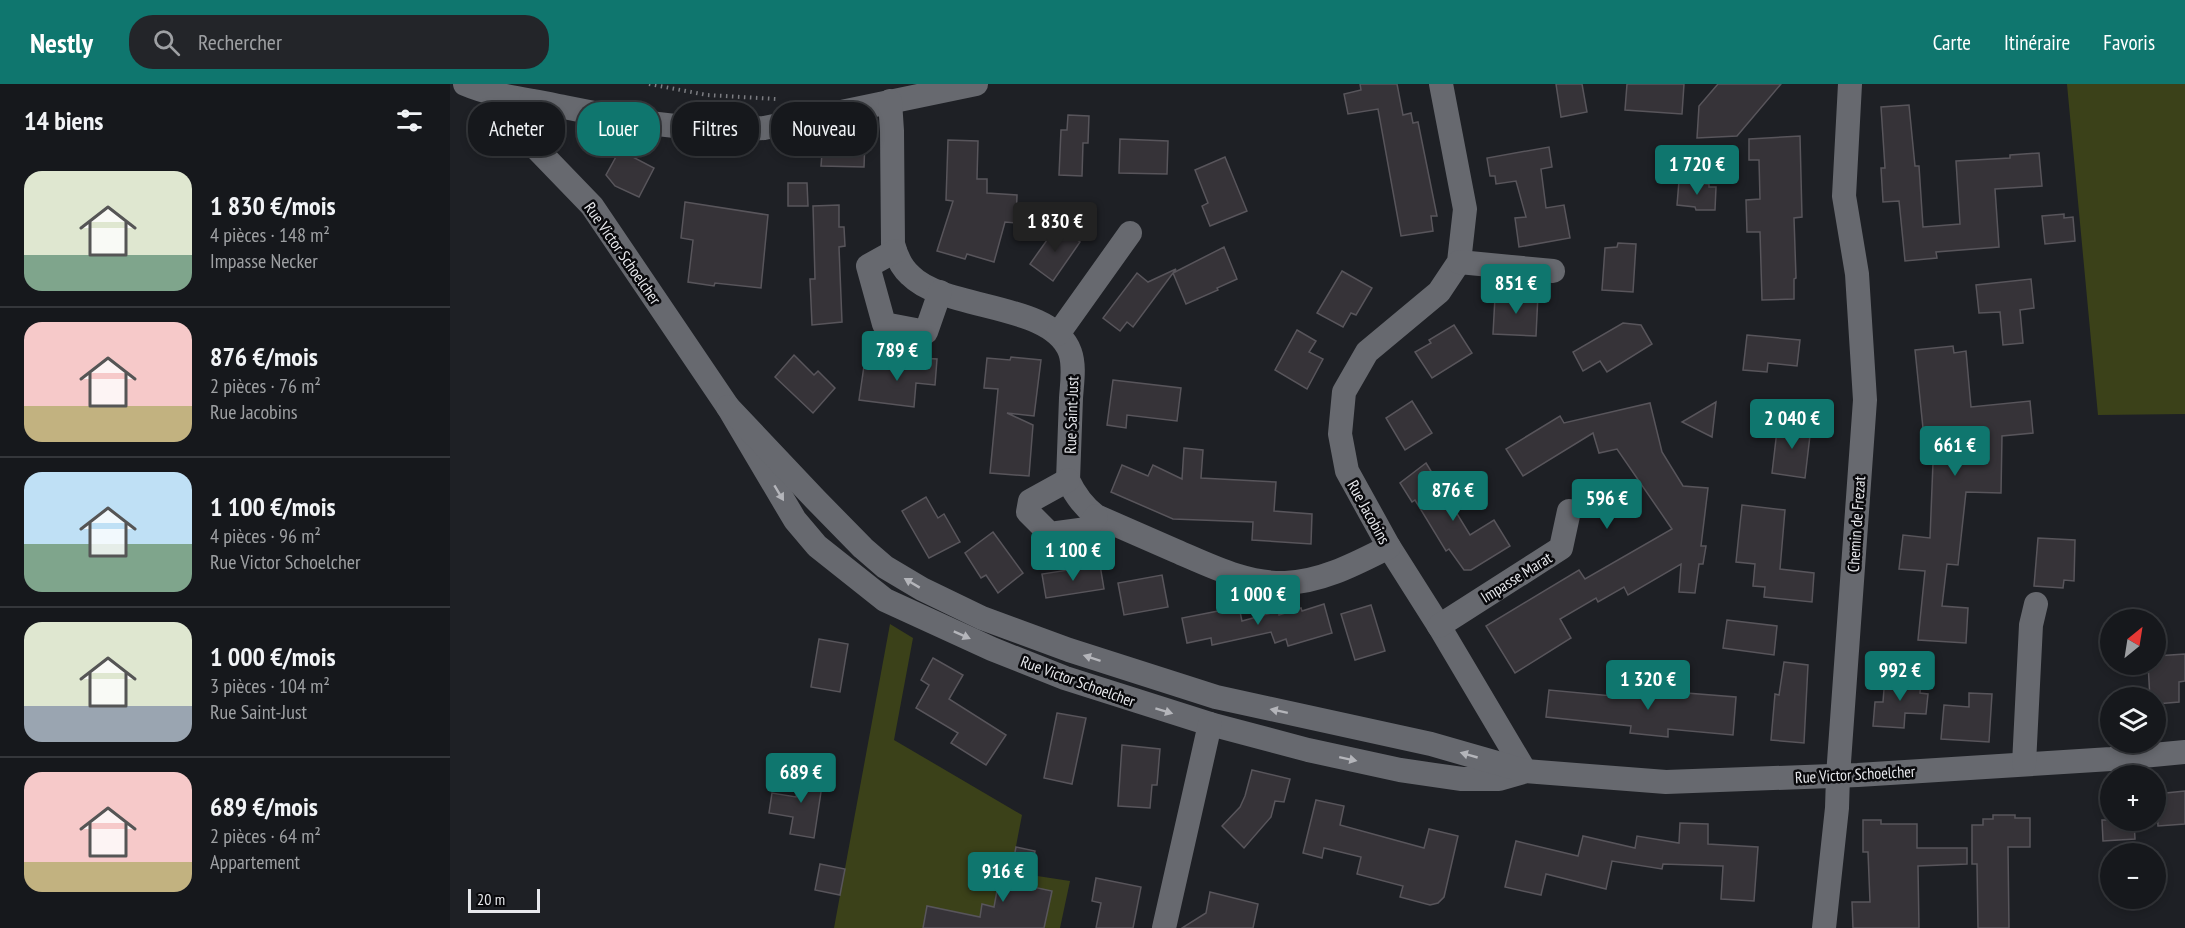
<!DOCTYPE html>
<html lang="fr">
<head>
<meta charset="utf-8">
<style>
  body { margin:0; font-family:"PT Sans Narrow",sans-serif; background:#232529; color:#f1f3f6; height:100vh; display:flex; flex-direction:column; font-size:22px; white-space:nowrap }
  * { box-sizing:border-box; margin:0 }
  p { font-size:20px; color:#9ea0a3 }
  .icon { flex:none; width:33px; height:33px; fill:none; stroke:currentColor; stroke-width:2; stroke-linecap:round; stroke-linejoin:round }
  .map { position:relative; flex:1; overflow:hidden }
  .drawer { display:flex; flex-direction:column; background:#16181c; width:450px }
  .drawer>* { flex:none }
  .hud { position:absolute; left:18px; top:18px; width:570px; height:54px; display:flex; gap:12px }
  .needle { width:39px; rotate:30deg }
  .fabs { position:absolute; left:1650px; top:525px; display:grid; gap:12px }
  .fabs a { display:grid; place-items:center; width:66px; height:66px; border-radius:50%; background:#16181c; box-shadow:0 3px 9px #0003,0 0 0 2px #35373b; font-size:30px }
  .scale { position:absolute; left:18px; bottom:15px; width:72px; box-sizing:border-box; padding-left:6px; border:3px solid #e7e8ec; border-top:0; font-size:16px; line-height:21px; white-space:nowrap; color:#e7e8ec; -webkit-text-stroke:4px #09090c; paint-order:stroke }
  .price { position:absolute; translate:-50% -51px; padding:0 14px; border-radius:6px; background:#0f766e; color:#fff; font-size:20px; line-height:39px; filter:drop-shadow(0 2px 3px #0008) }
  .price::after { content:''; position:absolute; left:50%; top:36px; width:18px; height:14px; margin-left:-9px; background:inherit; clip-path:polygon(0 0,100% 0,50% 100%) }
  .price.active { background:#222; color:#fff }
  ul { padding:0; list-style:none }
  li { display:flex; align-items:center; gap:18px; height:150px; padding:0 24px }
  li+li { border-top:2px solid #35373b }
  li span { display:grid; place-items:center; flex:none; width:168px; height:120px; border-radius:18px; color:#555 }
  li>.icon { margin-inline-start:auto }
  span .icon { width:72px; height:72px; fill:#fffc; stroke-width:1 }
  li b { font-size:26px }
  h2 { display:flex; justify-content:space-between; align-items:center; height:72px; padding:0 24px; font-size:26px }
  .tag { padding:0 21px; border-radius:24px; background:#16181c; box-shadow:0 3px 9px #0003,0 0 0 2px #35373b; font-size:21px; line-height:54px }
  .tag.active { background:#0f766e; color:#fff }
  header { display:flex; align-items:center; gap:36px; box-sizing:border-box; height:84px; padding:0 30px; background:#0f766e; color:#fff }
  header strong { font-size:28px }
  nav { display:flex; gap:33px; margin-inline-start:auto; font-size:21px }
  .search { width:420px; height:54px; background:#232529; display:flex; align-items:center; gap:15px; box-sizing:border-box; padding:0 21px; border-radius:24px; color:#9ea0a3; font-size:22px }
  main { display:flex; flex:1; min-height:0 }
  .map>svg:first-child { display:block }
</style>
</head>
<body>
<header>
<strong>Nestly</strong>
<div class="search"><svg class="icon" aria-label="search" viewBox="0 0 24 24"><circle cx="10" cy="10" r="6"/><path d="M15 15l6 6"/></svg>Rechercher</div>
<nav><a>Carte</a><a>Itinéraire</a><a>Favoris</a></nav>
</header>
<main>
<section class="drawer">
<h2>14 biens<svg class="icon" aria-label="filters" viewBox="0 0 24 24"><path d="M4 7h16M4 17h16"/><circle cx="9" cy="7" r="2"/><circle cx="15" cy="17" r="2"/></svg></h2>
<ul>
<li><span style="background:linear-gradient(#dfe7d0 70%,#7fa58c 0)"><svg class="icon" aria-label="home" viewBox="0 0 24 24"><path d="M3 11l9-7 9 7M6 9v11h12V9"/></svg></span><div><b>1 830 €/mois</b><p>4 pièces · 148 m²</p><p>Impasse Necker</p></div></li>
<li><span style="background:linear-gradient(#f6c9c9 70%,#c2b280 0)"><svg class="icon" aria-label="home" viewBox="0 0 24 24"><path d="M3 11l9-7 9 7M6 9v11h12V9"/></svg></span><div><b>876 €/mois</b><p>2 pièces · 76 m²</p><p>Rue Jacobins</p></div></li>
<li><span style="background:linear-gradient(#bfe0f5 60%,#7fa58c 0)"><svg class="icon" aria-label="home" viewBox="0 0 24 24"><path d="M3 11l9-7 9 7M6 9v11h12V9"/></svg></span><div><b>1 100 €/mois</b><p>4 pièces · 96 m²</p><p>Rue Victor Schoelcher</p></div></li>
<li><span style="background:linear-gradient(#dfe7d0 70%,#9aa5b1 0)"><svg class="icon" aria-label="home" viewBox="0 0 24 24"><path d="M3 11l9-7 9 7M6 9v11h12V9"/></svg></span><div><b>1 000 €/mois</b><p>3 pièces · 104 m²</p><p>Rue Saint-Just</p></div></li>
<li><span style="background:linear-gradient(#f6c9c9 75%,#c2b280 0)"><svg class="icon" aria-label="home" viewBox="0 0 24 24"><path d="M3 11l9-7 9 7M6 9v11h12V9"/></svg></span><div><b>689 €/mois</b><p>2 pièces · 64 m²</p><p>Appartement</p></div></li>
</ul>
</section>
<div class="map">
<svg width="1735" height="844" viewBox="0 0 1735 844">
  <rect width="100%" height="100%" fill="#1e2025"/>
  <!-- green -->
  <g fill="#3b4119">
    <polygon points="1617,0 1735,0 1735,330 1648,331"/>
    <polygon points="440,540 463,554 444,656 572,731 561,788 620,797 610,844 384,844"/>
  </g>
  <!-- building -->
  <g fill="#363338" stroke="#58555b" stroke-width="1.5">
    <polygon points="910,0 947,0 953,31 961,29 963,39 968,38 987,132 981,132 983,147 951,152 928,25 898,30 894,10 911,6"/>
    <polygon points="1106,0 1132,0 1137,28 1111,33"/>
    <polygon points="1177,0 1234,0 1232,30 1175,26"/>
    <polygon points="1268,0 1331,0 1287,52 1247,54 1249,22"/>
    <polygon points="1459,21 1465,82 1469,82 1473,143 1510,140 1506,77 1560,74 1560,71 1589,69 1592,102 1545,105 1549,163 1486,168 1487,174 1455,177 1449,117 1433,118 1431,84 1435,84 1431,23"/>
    <polygon points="618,31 639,32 638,59 633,59 632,92 609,91 611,46 617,46"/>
    <polygon points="1350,52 1352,133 1344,134 1346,194 1344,195 1344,215 1312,216 1310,148 1297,148 1296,116 1310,115 1309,76 1299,76 1299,55"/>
    <polygon points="670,55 718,57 717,90 669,89"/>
    <polygon points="373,56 415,57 414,83 371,82"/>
    <polygon points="498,56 528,57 527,95 537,95 537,109 567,111 566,139 555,138 544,178 517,170 515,175 487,167 503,117 496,116"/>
    <polygon points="1099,63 1102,83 1091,85 1096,124 1114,121 1120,154 1069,163 1065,134 1076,133 1066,97 1046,100 1045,92 1040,92 1037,74"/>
    <polygon points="167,71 181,72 204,84 189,113 165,102 156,91"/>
    <polygon points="775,73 797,127 760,142 752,122 758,119 745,86"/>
    <polygon points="1229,97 1259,100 1259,103 1266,103 1265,126 1246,126 1245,123 1227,121"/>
    <polygon points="338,99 357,99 358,122 338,122"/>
    <polygon points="235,118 318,131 311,204 265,199 264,202 238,198 243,156 231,154"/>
    <polygon points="389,121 389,143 394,143 395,162 389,163 392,238 362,241 360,195 365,195 363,122"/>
    <polygon points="1614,130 1614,134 1623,133 1625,157 1595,160 1592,132"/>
    <polygon points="607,142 630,158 603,197 580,180"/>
    <polygon points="1168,159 1186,160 1183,208 1152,206 1155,164 1167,163"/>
    <polygon points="774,163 787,195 767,204 768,206 736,220 723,189 683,243 677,238 670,247 653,234 687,189 698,198 726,185 723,189"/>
    <polygon points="892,187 922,204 906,231 901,229 893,243 867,229"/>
    <polygon points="1581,195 1584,224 1570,226 1573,259 1553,261 1550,228 1529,229 1526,201"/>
    <polygon points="1060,209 1088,210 1086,252 1043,250 1045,213 1060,213"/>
    <polygon points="1173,239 1191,241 1202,260 1157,288 1150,277 1133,287 1123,268"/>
    <polygon points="1004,241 1022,269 982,294 965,268 981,259 979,256"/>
    <polygon points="847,246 866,257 859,268 873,275 857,305 825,286"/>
    <polygon points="1297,251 1350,256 1347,282 1318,279 1317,288 1293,286"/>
    <polygon points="1503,262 1504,269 1516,267 1521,323 1580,317 1583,349 1552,352 1551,409 1516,408 1508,481 1497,480 1492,522 1518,524 1516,559 1468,556 1475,487 1449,485 1453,451 1480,454 1484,353 1474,354 1465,266"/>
    <polygon points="344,271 364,291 368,287 385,304 363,329 325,293"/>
    <polygon points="561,273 591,276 584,332 557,329 583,341 579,392 540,389 548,305 534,304 537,274 560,276"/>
    <polygon points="469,274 487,275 485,301 466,299 464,323 409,316 414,282 439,284 439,277 468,280"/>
    <polygon points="663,296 731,304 727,337 677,331 676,344 657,341"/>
    <polygon points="962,317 982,349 955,366 936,334"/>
    <polygon points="1266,318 1262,353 1232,338"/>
    <polygon points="1200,319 1212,368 1233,402 1258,404 1251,462 1256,462 1253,480 1249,480 1245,509 1229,508 1231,480 1178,511 1174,503 1148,518 1146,514 1110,535 1121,554 1065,589 1036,542 1129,486 1135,495 1222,445 1167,365 1149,369 1143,349 1073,392 1056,365 1110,332 1114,339"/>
    <polygon points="1328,338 1361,343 1355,394 1322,389"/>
    <polygon points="734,364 753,366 751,394 826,398 824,427 862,430 861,460 802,456 803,438 723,435 661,408 672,381 698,392 703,381 732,395"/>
    <polygon points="976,379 1020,451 1044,436 1060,462 1021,486 1014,486 999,465 996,467 965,416 962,418 950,399"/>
    <polygon points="476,413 488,434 494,430 510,458 479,474 452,427"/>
    <polygon points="1292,421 1335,426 1330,485 1364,489 1362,518 1314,513 1315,503 1303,502 1305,480 1286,478"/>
    <polygon points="543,448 573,489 548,509 536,491 531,494 515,469"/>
    <polygon points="1588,454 1625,456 1624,497 1614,496 1613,504 1584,502"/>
    <polygon points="650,481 654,505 596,514 592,490"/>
    <polygon points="712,491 718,523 674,531 668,499"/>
    <polygon points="874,520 882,549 838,562 836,555 825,559 821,548 762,561 761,554 737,559 732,534 789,523 792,537 828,527 829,531 851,524 852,527"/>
    <polygon points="921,521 935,567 905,576 891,530"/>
    <polygon points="1277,536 1327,542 1324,571 1273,564"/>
    <polygon points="369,555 398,560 390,608 361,603"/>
    <polygon points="1735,570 1735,597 1729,598 1729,618 1706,620 1706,614 1700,614 1698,580 1706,580 1706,572"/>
    <polygon points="483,574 513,591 499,615 556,651 536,681 501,659 508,649 466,624 479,601 471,596"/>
    <polygon points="1334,578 1358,581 1354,659 1321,656 1325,610 1329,611"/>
    <polygon points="1435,592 1471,594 1470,609 1478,610 1476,630 1455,629 1454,644 1423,642 1425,618 1433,618"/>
    <polygon points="1174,604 1286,613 1283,651 1218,645 1218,653 1180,649 1181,642 1096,633 1099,606 1173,613"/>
    <polygon points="1519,609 1542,610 1539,658 1491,655 1494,621 1519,623"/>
    <polygon points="607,629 636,634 622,700 594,694"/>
    <polygon points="672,661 710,665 707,701 702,701 700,724 668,722"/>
    <polygon points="351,684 374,688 364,754 340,750 343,733 319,729 322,709 346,713"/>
    <polygon points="802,686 840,695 834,718 825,717 821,733 794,764 772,742 790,723 795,712"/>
    <polygon points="1735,707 1735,740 1708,742 1706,710"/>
    <polygon points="866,716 894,722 890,741 974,764 979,745 1008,752 994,813 988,819 980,821 950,813 953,802 907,790 911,773 874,764 872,774 853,769"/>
    <polygon points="1543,731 1565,731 1565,734 1580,734 1580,763 1558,763 1559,844 1528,844 1527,780 1522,780 1522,741 1533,741 1533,735 1543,735"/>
    <polygon points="1413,736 1431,736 1431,740 1467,740 1467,764 1517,764 1517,780 1468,782 1469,844 1403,844 1402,818 1420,818 1418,768 1413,768"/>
    <polygon points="1652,736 1684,736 1685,755 1653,757"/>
    <polygon points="1230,739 1258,740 1258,760 1308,763 1304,817 1271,815 1273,782 1213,780 1212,785 1162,777 1156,805 1096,790 1091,811 1055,803 1066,757 1128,772 1133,752 1185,764 1187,752 1229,759"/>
    <polygon points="566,763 585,767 578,802 602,807 594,844 473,844 477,822 530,833 532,820 544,823 549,796 559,798"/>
    <polygon points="370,780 395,785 390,811 365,806"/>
    <polygon points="646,794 691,803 683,844 646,844 651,819 642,817"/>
    <polygon points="760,808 808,820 803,844 732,844 756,829"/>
  </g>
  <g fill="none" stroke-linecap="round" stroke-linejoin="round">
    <!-- path -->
    <polyline stroke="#7c7d82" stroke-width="4" stroke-dasharray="1.5 4.5" stroke-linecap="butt" points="199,0 257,11 326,15"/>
    <!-- minor -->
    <g stroke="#67696f" stroke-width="24">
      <path d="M15 0C43 12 75 15 104 21 174 35 243 50 314 44L526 0"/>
      <polyline points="991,0 1015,125 1009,178 989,208 917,268 894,308 890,350 897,387 939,463 989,542 1075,687"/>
      <polyline points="81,17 80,46 86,64 142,122 278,323 345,436 367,462 435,516 542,565 615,594 760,640 858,666 950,686 1012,695 1049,695 1073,688"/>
      <path d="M440 17 442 47 443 160C446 171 451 183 460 191 495 227 602 218 620 268 625 282 622 299 621 314 620 341 619 368 618 396 625 411 633 422 646 432 673 444 699 455 726 467 761 482 796 500 835 499 872 498 907 479 939 463"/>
      <polyline points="445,167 418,182 434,240 476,248 490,208"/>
      <polyline points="1009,178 1103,187"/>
      <polyline points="608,250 680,149"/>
      <polyline points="278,323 365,415 413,464 435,483 472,505 532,534 619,566 766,613 981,660 1075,687 1216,698 1408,691 1661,675 1735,668"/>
      <polyline points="618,396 580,417 578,428 600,450 637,445 646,432"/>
      <polyline points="989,542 1111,464 1119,427"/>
      <polyline points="1574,680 1581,541 1586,520"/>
      <polyline points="714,844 760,640"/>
      <polyline points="1374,844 1387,724 1388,692 1415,316 1407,190 1394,112 1400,0"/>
    </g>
  </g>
  <!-- one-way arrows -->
  <defs><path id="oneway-solid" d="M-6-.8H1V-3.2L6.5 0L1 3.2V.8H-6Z" transform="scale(1.5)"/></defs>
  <g fill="#b4b5ba">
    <use href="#oneway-solid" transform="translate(329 409) rotate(59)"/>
    <use href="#oneway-solid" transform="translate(462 499) rotate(-149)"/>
    <use href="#oneway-solid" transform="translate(512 551) rotate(24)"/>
    <use href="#oneway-solid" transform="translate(642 574) rotate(-162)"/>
    <use href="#oneway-solid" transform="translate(714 627) rotate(17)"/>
    <use href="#oneway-solid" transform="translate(829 627) rotate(-168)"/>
    <use href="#oneway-solid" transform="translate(1019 671) rotate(-164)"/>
    <use href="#oneway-solid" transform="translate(898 675) rotate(12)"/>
  </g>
  <g text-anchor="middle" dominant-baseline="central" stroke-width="5" stroke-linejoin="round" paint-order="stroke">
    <!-- street labels -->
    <g font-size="16" fill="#e7e8ec" stroke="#09090c">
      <text transform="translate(173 169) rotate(55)">Rue Victor Schoelcher</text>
      <text transform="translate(621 331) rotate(-88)">Rue Saint-Just</text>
      <text transform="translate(919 428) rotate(61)">Rue Jacobins</text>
      <text transform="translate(1406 440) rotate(-86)">Chemin de Frezat</text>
      <text transform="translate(1066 493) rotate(-32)">Impasse Marat</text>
      <text transform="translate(628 597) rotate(20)">Rue Victor Schoelcher</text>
      <text transform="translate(1405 690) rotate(-3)">Rue Victor Schoelcher</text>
    </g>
  </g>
</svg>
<div class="fabs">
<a><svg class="needle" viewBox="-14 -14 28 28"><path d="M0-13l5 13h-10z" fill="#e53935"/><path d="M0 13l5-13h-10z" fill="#9ea0a3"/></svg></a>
<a><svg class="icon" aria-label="layers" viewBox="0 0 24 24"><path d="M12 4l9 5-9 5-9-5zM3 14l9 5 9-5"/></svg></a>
<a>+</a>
<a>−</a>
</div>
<div class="scale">20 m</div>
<b class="price" style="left:1247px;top:112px">1 720 €</b>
<b class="price active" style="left:605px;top:169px">1 830 €</b>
<b class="price" style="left:1066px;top:231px">851 €</b>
<b class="price" style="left:447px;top:298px">789 €</b>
<b class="price" style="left:1342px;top:366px">2 040 €</b>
<b class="price" style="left:1505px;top:393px">661 €</b>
<b class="price" style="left:1003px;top:438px">876 €</b>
<b class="price" style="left:1157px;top:446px">596 €</b>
<b class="price" style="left:623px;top:498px">1 100 €</b>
<b class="price" style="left:808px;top:542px">1 000 €</b>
<b class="price" style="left:1450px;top:618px">992 €</b>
<b class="price" style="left:1198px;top:627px">1 320 €</b>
<b class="price" style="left:351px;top:720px">689 €</b>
<b class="price" style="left:553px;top:819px">916 €</b>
<div class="hud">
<a class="tag">Acheter</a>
<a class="tag active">Louer</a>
<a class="tag">Filtres</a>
<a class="tag">Nouveau</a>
</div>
</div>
</main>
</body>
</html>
